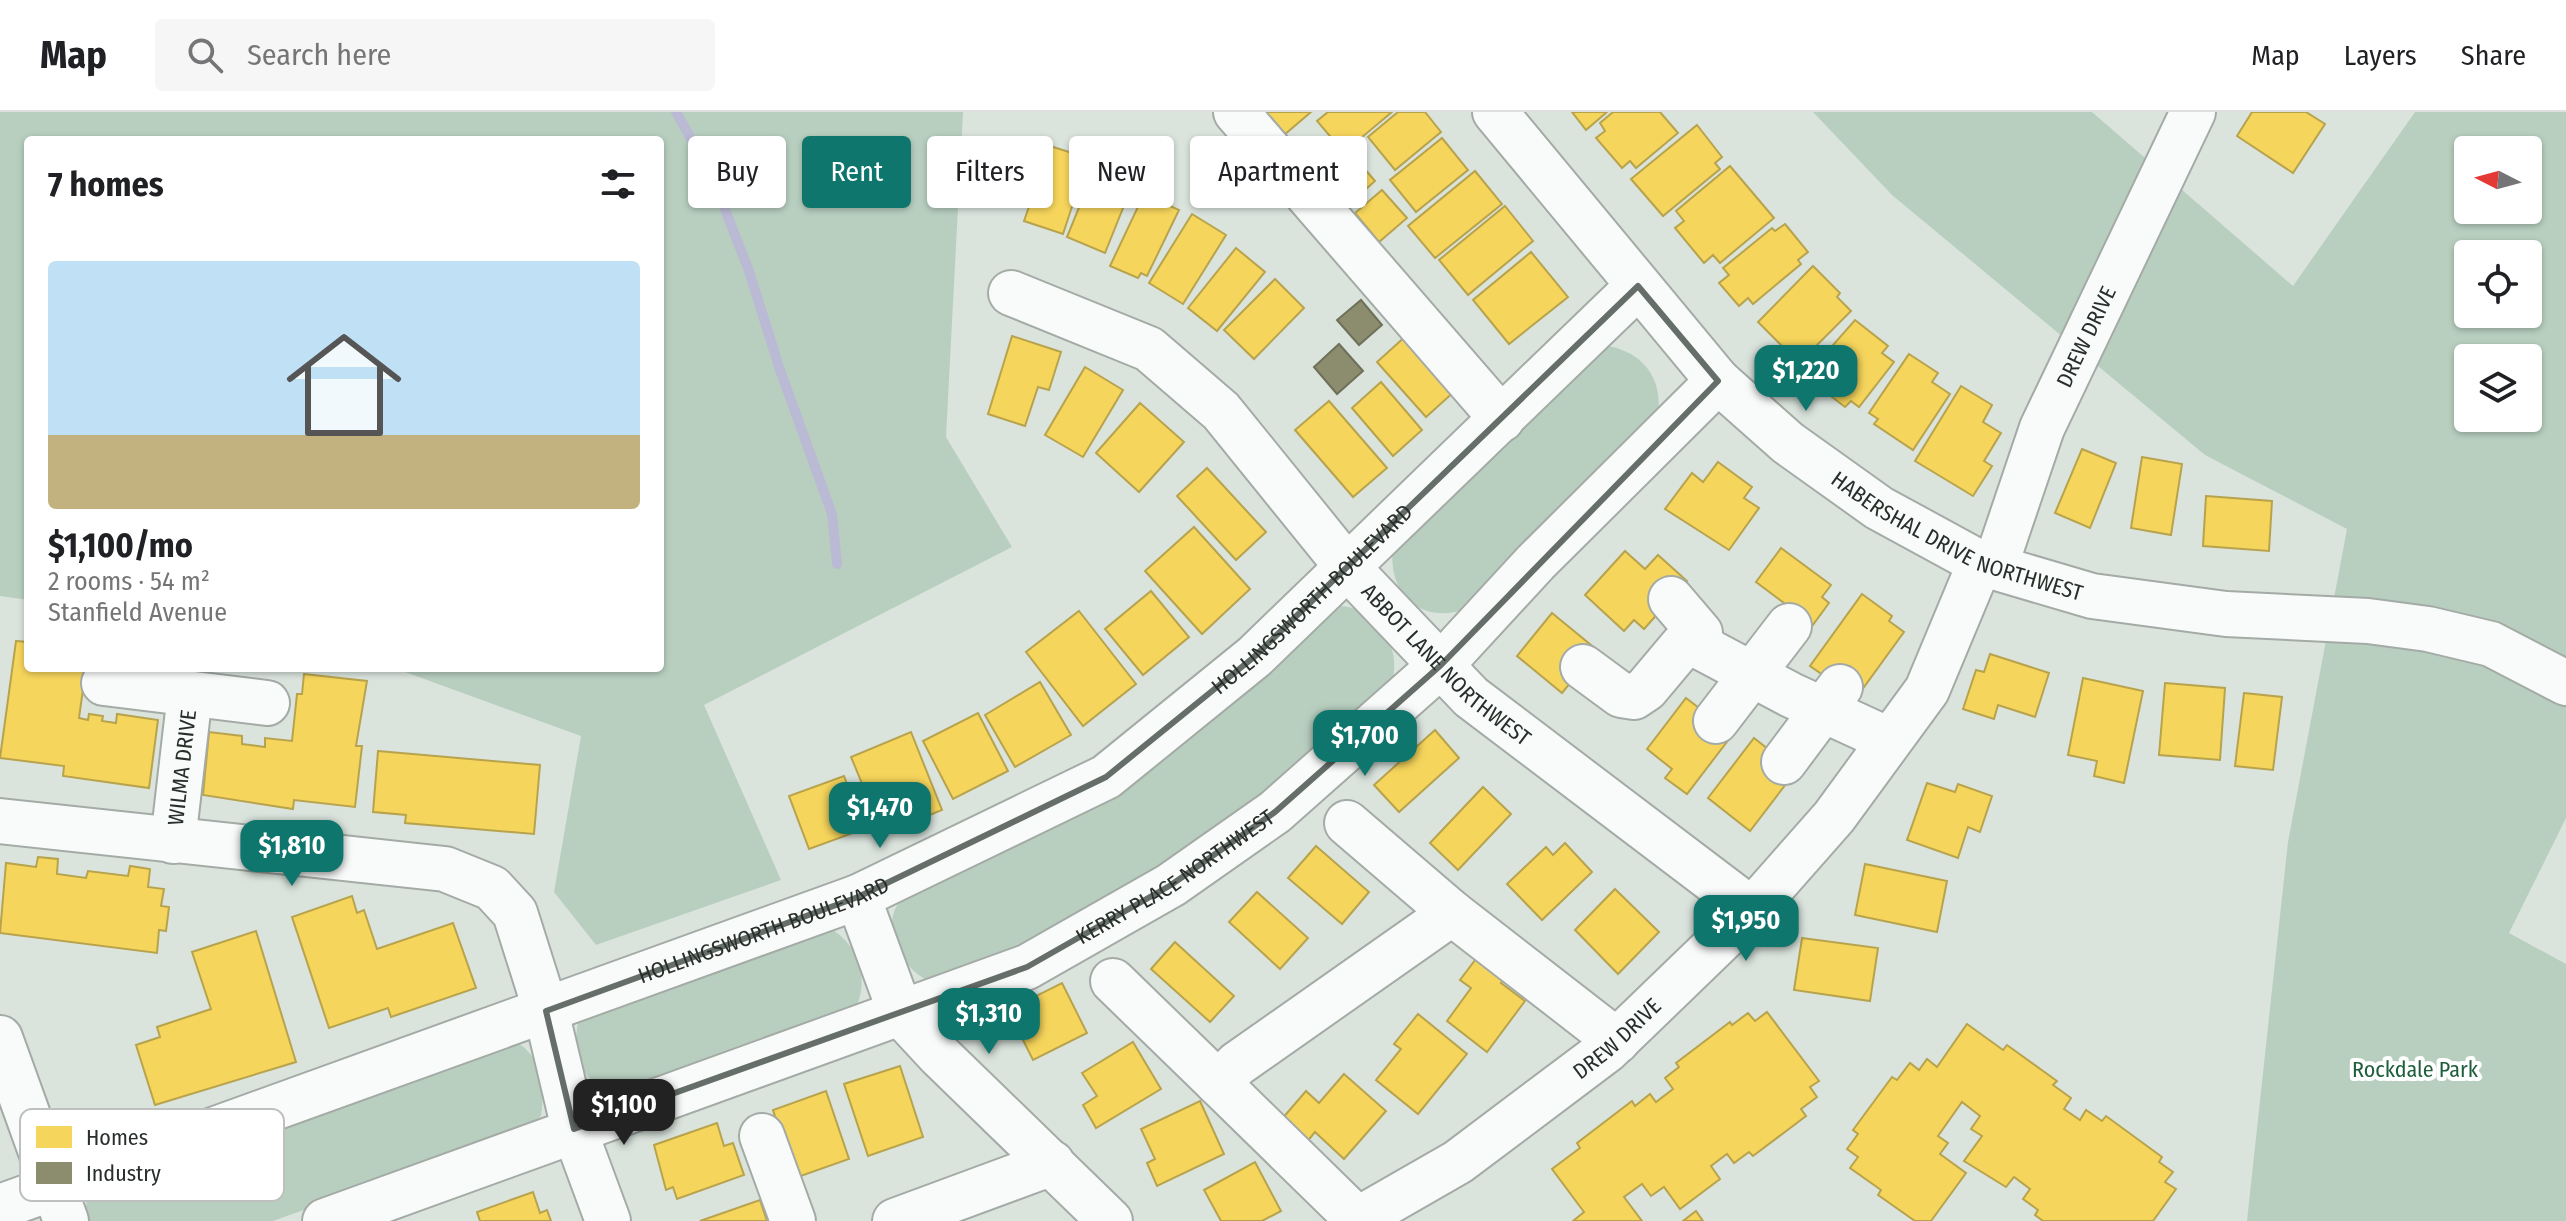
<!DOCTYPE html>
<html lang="en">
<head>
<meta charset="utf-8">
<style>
  body { margin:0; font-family:"Fira Sans Condensed",sans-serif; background:#f6f6f6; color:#202124; height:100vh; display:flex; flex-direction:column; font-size:30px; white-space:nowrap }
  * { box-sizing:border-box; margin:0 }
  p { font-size:26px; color:#757577 }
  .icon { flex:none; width:44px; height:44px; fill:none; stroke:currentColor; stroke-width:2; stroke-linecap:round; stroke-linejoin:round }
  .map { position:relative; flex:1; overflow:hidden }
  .panel { position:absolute; left:24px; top:24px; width:640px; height:536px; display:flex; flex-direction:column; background:#fff; border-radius:8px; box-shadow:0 2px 6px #0004 }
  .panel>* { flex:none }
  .top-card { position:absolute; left:688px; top:24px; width:760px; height:72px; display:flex; gap:16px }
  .needle { width:52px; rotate:276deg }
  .buttons { position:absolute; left:2454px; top:24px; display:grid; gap:16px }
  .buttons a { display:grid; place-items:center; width:88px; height:88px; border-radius:8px; background:#fff; box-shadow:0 2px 6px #0004; font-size:40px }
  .price { position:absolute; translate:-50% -68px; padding:0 18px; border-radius:16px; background:#0f766e; color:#fff; font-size:26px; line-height:52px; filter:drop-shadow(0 2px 4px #0008) }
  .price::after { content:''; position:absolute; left:50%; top:48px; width:24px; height:18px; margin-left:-12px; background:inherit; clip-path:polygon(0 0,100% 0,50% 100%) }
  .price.selected { background:#222; color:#fff }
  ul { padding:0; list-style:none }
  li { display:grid; align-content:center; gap:16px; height:424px; padding:0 24px }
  li span { display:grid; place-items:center; height:248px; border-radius:8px; color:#555 }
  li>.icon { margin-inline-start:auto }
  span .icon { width:144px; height:144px; fill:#fffc; stroke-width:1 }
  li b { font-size:34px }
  h2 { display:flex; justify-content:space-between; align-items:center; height:96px; padding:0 24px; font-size:34px }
  .chip { padding:0 28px; border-radius:8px; background:#fff; box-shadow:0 2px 6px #0004; font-size:28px; line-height:72px }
  .chip.selected { background:#0f766e; color:#fff }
  header { display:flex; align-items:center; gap:48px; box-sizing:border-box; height:112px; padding:0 40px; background:#fff; border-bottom:2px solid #e0e0e0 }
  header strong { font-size:38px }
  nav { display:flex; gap:44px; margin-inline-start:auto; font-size:28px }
  .search { width:560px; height:72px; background:#f6f6f6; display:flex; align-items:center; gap:20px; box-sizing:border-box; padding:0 28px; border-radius:8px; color:#757577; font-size:30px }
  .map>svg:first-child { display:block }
</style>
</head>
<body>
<header>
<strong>Map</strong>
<div class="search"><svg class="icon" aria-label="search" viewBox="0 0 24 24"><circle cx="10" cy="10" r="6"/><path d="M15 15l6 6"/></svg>Search here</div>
<nav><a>Map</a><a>Layers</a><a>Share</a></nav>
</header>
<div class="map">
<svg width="2566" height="1109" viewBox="0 0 2566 1109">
  <rect width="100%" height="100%" fill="#dae4dd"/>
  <!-- green -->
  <g fill="#b8cfbf" fill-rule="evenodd">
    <polygon points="0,0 963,0 946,325 1012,435 704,593 781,768 596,833 554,780 581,624 394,556 660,556 660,28 28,28 28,488 0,484"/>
    <path d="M1813 0H2092L2293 174 2415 0H2566V706L2509 821 2566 852V1109H2247L2288 730 2347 417 2205 343 1892 83ZM2468 38H2528V98H2468ZM2468 142H2528V202H2468ZM2468 246H2528V306H2468Z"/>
    <path d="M1608 234C1645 241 1663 268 1658 305L1466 497C1420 513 1387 482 1393 435L1594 237Z"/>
    <path d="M1340 494C1378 496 1402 535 1392 569L1286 666 1166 754 1030 831 929 869C902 857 879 816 900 789 910 774 992 746 1015 735 1064 710 1105 673 1148 639 1209 592 1270 544 1331 497Z"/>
    <path d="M829 816C859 831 872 873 852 902L631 981C584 982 568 944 580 903Z"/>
    <path d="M514 929C543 944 545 974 541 1004L522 1020 273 1109H84L88 1081Z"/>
  </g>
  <!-- homes -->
  <g fill="#f6d55c" stroke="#b8a34d" stroke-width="2">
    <polygon points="1265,0 1311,0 1284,23"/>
    <polygon points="1328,0 1392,0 1349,36 1346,33 1341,37 1317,9"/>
    <polygon points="1398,0 1425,0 1441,20 1395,58 1368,25"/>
    <polygon points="1572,0 1607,0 1586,18"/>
    <polygon points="1613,0 1660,0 1678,21 1636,56 1630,49 1622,56 1596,26 1605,19 1600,11"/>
    <polygon points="2252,0 2306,0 2325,12 2293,61 2237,24"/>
    <polygon points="1697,13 1722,45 1715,51 1720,57 1663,104 1631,67"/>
    <polygon points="1442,26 1468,58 1416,100 1390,68"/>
    <polygon points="1050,34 1088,46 1063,122 1024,109"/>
    <polygon points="1350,40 1375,69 1347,94 1321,64"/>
    <polygon points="1097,51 1135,66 1105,141 1067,125"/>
    <polygon points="1730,54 1774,106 1720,151 1713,143 1704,151 1675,116 1684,109 1676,99"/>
    <polygon points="1475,59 1502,92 1435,146 1408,114"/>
    <polygon points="1382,78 1407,106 1379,130 1355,101"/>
    <polygon points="1144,82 1179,98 1147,164 1141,161 1138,166 1110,154"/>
    <polygon points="1505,94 1533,129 1468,183 1439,148"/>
    <polygon points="1192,102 1226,123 1183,192 1149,171"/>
    <polygon points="1785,112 1808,140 1798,148 1801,152 1753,192 1748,186 1739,194 1719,171 1729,163 1723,156 1772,116 1775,119"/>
    <polygon points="1236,136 1265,160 1217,219 1188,196"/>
    <polygon points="1531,140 1568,185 1509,232 1473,188"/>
    <polygon points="1813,154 1840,181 1837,185 1851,199 1799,251 1758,210"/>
    <polygon points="1275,167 1304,196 1254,247 1224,218"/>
    <polygon points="1855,208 1888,234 1882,241 1894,250 1859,295 1851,289 1845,295 1814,271 1819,264 1811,258"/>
    <polygon points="1407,223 1456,278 1426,305 1377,250"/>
    <polygon points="1012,224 1061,240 1049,278 1038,275 1025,314 988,302"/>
    <polygon points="1909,242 1938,261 1932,270 1950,282 1913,338 1874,312 1878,307 1869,301"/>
    <polygon points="1085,255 1123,278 1083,345 1045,323"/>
    <polygon points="1381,270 1422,318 1393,344 1352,296"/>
    <polygon points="1961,274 1992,293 1983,310 2001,321 1984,349 1992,354 1973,384 1915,349"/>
    <polygon points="1329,289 1387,356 1353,385 1295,318"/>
    <polygon points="1140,291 1184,330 1139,380 1096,341"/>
    <polygon points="2082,337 2116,351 2090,416 2055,401"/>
    <polygon points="2142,345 2182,352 2171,423 2131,416"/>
    <polygon points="1718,350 1752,375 1744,386 1759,396 1729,438 1665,397 1692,361 1703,370"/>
    <polygon points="1207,356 1266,420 1236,448 1177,384"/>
    <polygon points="2206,384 2272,389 2269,439 2203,434"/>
    <polygon points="1194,415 1250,477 1202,522 1145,459"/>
    <polygon points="1781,436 1831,473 1822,485 1829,491 1804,525 1788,494 1756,470"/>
    <polygon points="1625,439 1645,457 1658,443 1687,469 1644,517 1634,508 1624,519 1585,483"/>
    <polygon points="1151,479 1189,525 1143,563 1105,517"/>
    <polygon points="1862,482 1892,504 1889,509 1904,520 1856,586 1810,554"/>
    <polygon points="1079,499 1136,572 1083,614 1026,540"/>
    <polygon points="1552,501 1597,538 1562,581 1517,544"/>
    <polygon points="16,529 28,530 28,556 86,556 79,606 88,608 89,602 103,604 102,609 116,611 117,602 158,608 149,676 63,664 64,654 0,646"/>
    <polygon points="1990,542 2049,561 2035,605 1998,593 1994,607 1963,597 1976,558 1984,560"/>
    <polygon points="304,562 367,569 356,634 362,634 355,695 294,688 293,697 203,683 209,620 242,624 242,632 265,635 265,626 292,629 297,582 302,582"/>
    <polygon points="2083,566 2143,579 2124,671 2094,664 2097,649 2068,643"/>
    <polygon points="1040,570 1071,623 1015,655 985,603"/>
    <polygon points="2165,571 2225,576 2220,648 2159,643"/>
    <polygon points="2244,581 2282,585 2273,658 2235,654"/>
    <polygon points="1686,586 1733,622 1687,682 1665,666 1672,657 1647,637"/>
    <polygon points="978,601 1008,659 953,687 923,629"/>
    <polygon points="1435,618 1459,646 1399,700 1374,673"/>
    <polygon points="911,620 942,698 883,722 851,645"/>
    <polygon points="1754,626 1796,659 1750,719 1708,686"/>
    <polygon points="378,639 540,653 534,722 405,711 406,703 373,700"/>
    <polygon points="844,664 864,717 809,737 789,684"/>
    <polygon points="1927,671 1955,680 1958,672 1992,684 1980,720 1968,715 1958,746 1907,728"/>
    <polygon points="1483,675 1511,702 1458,758 1430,731"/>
    <polygon points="1565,731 1592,760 1542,808 1507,772 1546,735 1553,743"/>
    <polygon points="1316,734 1369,780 1342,812 1288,766"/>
    <polygon points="38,745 58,747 57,762 86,766 88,759 128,764 130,754 150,757 148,775 164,777 161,794 169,795 166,819 159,818 157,841 0,821 6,751 36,755"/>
    <polygon points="1865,752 1947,769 1937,820 1855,803"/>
    <polygon points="1615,777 1659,820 1618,862 1575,818"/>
    <polygon points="1257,780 1308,826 1280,857 1229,810"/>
    <polygon points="352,784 357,801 364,798 377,837 453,811 476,876 391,905 388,896 329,916 292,805"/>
    <polygon points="256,819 296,950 155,993 136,933 160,925 157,915 211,897 192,840"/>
    <polygon points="1802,826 1878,836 1870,889 1794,878"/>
    <polygon points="1175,830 1234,884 1210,910 1151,857"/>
    <polygon points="1482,839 1509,860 1501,871 1525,889 1487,940 1447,909 1471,876 1460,868"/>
    <polygon points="1062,871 1087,921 1033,948 1008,898"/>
    <polygon points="1767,900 1819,969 1810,975 1817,985 1801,997 1806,1004 1753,1044 1749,1040 1734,1051 1727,1042 1711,1054 1720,1067 1680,1097 1664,1075 1651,1084 1642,1072 1624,1085 1642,1109 1573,1109 1584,1100 1552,1057 1580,1036 1577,1031 1632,989 1635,994 1650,982 1656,990 1673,977 1665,966 1679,955 1676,951 1730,910 1732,913 1748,901 1755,909"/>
    <polygon points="1418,902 1467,942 1418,1002 1376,968 1401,937 1394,932"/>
    <polygon points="1967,912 2003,938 2007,933 2057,969 2053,973 2071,986 2064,997 2080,1008 2086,998 2102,1009 2106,1004 2162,1045 2159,1050 2173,1060 2165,1070 2176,1077 2153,1109 2043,1109 2035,1103 2038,1098 2023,1087 2030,1077 2014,1065 2006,1075 1964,1049 1982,1024 1971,1017 1980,1004 1962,990 1938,1024 1948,1031 1940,1042 1966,1061 1931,1109 1915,1109 1878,1083 1881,1078 1850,1056 1858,1045 1847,1037 1858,1022 1853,1018 1892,965 1897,968 1910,951 1919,958 1927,947 1937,955"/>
    <polygon points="1133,930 1161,977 1096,1016 1083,993 1097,984 1082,961"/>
    <polygon points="900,954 923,1025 868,1044 844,972"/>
    <polygon points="1344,962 1386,999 1344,1047 1315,1020 1306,1031 1281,1008 1306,979 1319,991"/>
    <polygon points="826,979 849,1047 795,1066 773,998"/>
    <polygon points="1200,989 1224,1042 1157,1074 1147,1051 1155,1047 1141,1017"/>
    <polygon points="717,1011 724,1034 733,1031 744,1063 677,1087 673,1075 666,1078 654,1033"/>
    <polygon points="1255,1050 1281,1099 1262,1109 1221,1109 1204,1078"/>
    <polygon points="533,1080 540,1101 547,1098 551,1109 480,1109 477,1100"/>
    <polygon points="760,1088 767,1109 700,1109"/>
    <polygon points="1696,1099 1703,1109 1683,1109"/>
  </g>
  <!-- industry -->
  <g fill="#8c8c6e" stroke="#6e705a" stroke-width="2">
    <polygon points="1361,188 1382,213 1359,233 1337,208"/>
    <polygon points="1339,232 1363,259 1337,282 1314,255"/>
  </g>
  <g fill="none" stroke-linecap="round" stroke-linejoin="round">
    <!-- stream -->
    <polyline stroke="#babad5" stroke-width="10" points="676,0 712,64 749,159 779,255 832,402 837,452"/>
    <defs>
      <g id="minor">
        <polyline points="1236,0 1502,307"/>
        <path id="s1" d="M1495 0 1718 269 1788 331 1879 396 1980 451 2092 484 2226 502 2368 509 2428 517 2491 532 2566 571"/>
        <path id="s2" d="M1011 181 1149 237 1221 299 1348 456 1471 585 1752 798"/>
        <path id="s3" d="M1995 455 2042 316 2193 0"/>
        <polyline points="1671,487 1700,521 1701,534"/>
        <polyline points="1583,555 1621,583 1634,585 1646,577 1683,533 1693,531 1791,583 1889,628"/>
        <polyline points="104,571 267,591"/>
        <polyline points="1716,609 1789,514"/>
        <polyline points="1784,650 1840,575"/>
        <polyline points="0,709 445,757 492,776 515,801 546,899 574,1017 608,1109"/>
        <polyline points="1347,711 1452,801"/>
        <path id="s4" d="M173 729 190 582"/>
        <polyline points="858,785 901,902 939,943 1110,1109"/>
        <polyline points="1113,869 1218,971"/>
        <polyline points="0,926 66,1109"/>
        <polyline points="762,1024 793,1109"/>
        <path id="s5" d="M0 1095 858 785 1106 665 1254 545 1638 174"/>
        <polyline points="1358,1108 1218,971 1237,952 1452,801 1617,929"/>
        <path id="s6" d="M325 1109 1027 855 1171 773 1275 700 1441 553 1536 450 1718 269"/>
        <polyline points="895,1109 1052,1051"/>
        <path id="s7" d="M1355 1109 1458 1050 1607 938 1752 798 1834 705 1927 578 1980 451"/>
      </g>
    </defs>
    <!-- minor casing -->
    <use href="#minor" stroke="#a4aba6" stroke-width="48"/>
    <!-- minor -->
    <use href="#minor" stroke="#f9fbfa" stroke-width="44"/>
  </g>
  <!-- marked area -->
  <path fill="none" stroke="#666e69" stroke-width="6" stroke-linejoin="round" d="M1638 174 1718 269 1441 553 1275 700 1171 773 1027 855 574 1017 546 899 858 785 1106 665 1254 545Z"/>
  <g text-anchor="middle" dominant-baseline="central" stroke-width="8" stroke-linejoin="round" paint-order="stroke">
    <!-- street labels -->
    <g font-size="22" fill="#282e2a" stroke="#fff">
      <text stroke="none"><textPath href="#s3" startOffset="248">DREW DRIVE</textPath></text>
      <text stroke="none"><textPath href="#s1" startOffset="638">HABERSHAL DRIVE NORTHWEST</textPath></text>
      <text stroke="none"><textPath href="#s5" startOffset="1460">HOLLINGSWORTH BOULEVARD</textPath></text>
      <text stroke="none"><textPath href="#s2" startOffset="584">ABBOT LANE NORTHWEST</textPath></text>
      <text stroke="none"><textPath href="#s4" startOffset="74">WILMA DRIVE</textPath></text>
      <text stroke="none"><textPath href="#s6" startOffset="920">KERRY PLACE NORTHWEST</textPath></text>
      <text stroke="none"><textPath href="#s5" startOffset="812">HOLLINGSWORTH BOULEVARD</textPath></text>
      <text stroke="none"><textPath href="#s7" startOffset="320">DREW DRIVE</textPath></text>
    </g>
    <!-- park labels -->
    <g font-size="22" fill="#1d5f3b" stroke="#fff">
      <text x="2415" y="957">Rockdale Park</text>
    </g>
  </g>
  <!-- legend -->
  <rect x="20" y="997" width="264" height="92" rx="12" fill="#fff" stroke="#bec0bf" stroke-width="2"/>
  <rect x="36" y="1014" width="36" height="22" fill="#f6d55c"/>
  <rect x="36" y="1050" width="36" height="22" fill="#8c8c6e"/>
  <g font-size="22" fill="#282e2a">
    <text x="86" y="1033">Homes</text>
    <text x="86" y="1069">Industry</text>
  </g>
</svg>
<div class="buttons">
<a><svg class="needle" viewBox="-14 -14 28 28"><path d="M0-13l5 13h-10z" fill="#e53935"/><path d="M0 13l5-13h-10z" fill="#757577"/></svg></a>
<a><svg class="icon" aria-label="locate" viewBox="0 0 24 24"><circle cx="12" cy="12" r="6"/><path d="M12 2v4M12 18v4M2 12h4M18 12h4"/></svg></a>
<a><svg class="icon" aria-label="layers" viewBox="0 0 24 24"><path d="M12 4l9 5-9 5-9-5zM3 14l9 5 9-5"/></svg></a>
</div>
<b class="price" style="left:1806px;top:301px">$1,220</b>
<b class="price" style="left:1365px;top:666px">$1,700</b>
<b class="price" style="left:880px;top:738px">$1,470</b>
<b class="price" style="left:292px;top:776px">$1,810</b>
<b class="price" style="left:1746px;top:851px">$1,950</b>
<b class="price" style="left:989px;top:944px">$1,310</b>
<b class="price selected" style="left:624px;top:1035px">$1,100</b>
<div class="top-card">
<a class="chip">Buy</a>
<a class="chip selected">Rent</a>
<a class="chip">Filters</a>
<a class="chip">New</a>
<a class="chip">Apartment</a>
</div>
<section class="panel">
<h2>7 homes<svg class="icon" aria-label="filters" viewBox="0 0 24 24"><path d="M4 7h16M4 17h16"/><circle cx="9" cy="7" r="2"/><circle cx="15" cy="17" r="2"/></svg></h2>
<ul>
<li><span style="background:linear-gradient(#bfe0f5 70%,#c2b280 0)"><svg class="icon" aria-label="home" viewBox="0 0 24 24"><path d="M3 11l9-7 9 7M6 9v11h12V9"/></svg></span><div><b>$1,100/mo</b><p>2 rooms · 54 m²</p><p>Stanfield Avenue</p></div></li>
</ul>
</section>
</div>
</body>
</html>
